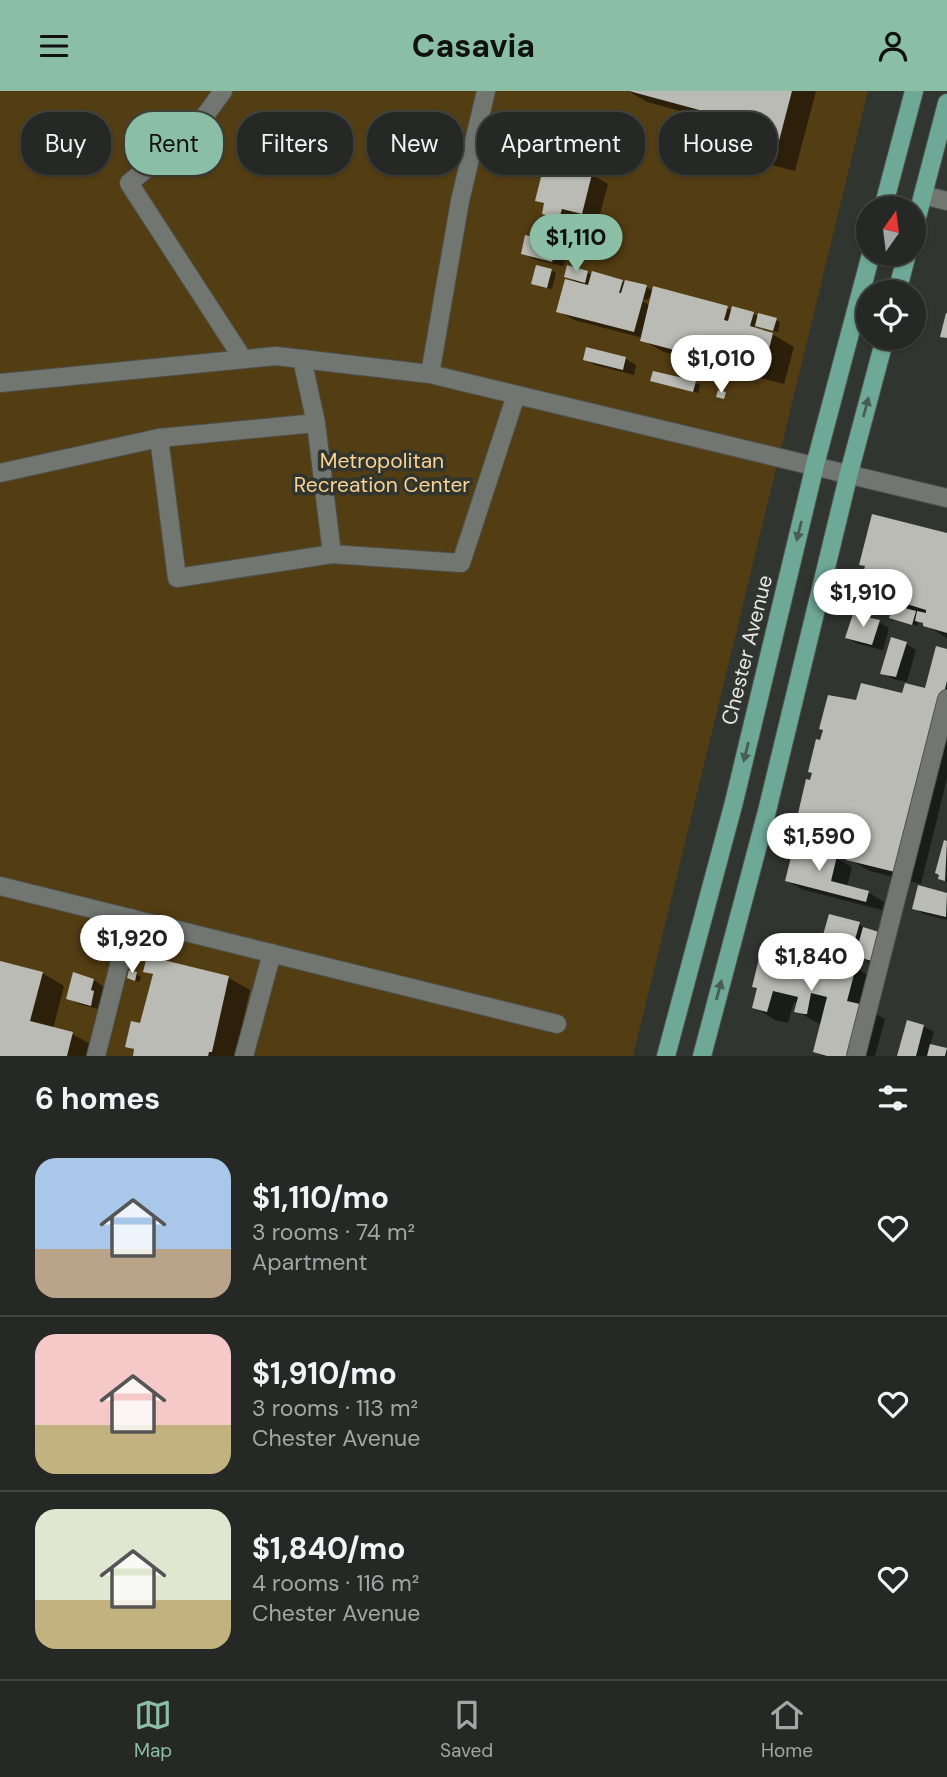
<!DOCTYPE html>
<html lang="en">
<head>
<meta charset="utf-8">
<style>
  body { margin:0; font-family:"DM Sans",sans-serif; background:#313431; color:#f1f3f6; height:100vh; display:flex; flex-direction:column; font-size:26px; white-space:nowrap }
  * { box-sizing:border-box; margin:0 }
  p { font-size:23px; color:#a3a6a6 }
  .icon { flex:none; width:38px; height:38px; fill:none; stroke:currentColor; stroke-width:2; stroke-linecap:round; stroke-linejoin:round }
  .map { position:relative; height:965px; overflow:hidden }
  .sheet { display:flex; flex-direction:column; background:#252824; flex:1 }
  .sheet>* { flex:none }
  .hud { position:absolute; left:21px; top:21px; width:906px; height:63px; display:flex; gap:14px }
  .needle { width:46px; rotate:14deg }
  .controls { position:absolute; left:856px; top:105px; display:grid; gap:14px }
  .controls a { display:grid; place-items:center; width:70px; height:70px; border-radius:50%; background:#252824; box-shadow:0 2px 5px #0004,0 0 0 2px #424441; font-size:35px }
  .price { position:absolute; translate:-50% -60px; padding:0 16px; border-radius:24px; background:#fff; color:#222; font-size:23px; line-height:46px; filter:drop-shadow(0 2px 4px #0008) }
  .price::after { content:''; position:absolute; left:50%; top:42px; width:21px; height:16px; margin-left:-10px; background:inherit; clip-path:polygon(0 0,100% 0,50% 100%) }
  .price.current { background:#8abfa5; color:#111 }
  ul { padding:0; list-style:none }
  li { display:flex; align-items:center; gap:21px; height:175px; padding:0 35px }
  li+li { border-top:2px solid #424441 }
  li span { display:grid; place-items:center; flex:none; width:196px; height:140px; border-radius:21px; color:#555 }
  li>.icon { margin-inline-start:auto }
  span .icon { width:84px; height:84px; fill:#fffc; stroke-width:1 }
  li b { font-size:30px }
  h2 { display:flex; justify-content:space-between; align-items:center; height:84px; padding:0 35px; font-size:30px }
  .tag { padding:0 24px; border-radius:28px; background:#252824; box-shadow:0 2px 5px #0004,0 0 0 2px #424441; font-size:24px; line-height:63px }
  .tag.current { background:#8abfa5; color:#111 }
  header { display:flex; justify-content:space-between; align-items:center; height:91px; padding:0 35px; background:#8abfa5; color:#111; font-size:32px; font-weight:700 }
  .menu { display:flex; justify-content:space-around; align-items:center; height:98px; border-top:2px solid #424441; background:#252824; font-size:19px; color:#a3a6a6 }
  .menu a { display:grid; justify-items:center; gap:4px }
  .menu .current { color:#8abfa5 }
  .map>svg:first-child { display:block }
</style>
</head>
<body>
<header><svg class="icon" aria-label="menu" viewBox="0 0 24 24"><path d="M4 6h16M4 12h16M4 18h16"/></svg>Casavia<svg class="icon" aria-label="person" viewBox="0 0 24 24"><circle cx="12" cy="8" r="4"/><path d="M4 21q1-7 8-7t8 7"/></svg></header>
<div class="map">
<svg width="947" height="965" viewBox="0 0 947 965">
  <rect width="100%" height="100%" fill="#313530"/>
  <!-- green -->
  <polygon fill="#533d13" points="0,0 868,0 633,965 0,965"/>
  <!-- shadow -->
  <g fill="#0007" fill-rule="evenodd">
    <polygon points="628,0 816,0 795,80 756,70 735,58 740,36 647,11"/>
    <polygon points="704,54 709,57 706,68 686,63"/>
    <polygon points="547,72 592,84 608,93 598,131 578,126 576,136 560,132 544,122 546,114 537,109"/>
    <polygon points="526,147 559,155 569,161 563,175 533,168 523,162"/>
    <polygon points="551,179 556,182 552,198 538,195"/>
    <path d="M587 182 646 196 654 200 776 229 780 231 778 241 766 239 755 233 754 238 769 241 794 256 784 293 664 261 642 249 643 247 574 229 558 220 576 191 566 185ZM649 206 660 212 651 215 639 208 648 209Z"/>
    <polygon points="587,258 626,268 636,274 634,284 595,274 585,268"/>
    <polygon points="657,291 695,292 700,294 698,302"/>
    <polygon points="947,444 947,547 918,530 917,535 891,526 895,513 882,509 861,497 866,476 861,473"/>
    <polygon points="879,531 889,537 883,559 858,553 847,547"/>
    <polygon points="906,553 916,559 906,594 926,599 947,560 947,687 921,793 870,780 848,768 853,748 840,744 837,756 817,751 796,739 812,691 821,651 857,611 903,604 907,591 893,588 883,582"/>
    <polygon points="945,751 947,752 947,791 940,787"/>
    <polygon points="836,767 852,776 847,796 868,801 884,811 882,819 804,799 787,790"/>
    <polygon points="919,796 947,803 947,829 924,823 914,817"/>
    <polygon points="859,833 869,839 885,875 868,871 858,863 833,857 823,850"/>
    <polygon points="148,867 229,887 250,899 235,965 134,965 136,960 127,955 142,934 154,885 145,880"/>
    <polygon points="0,871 42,882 64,895 53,938 72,943 94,955 91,965 0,965"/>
    <polygon points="856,877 877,890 869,919 885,928 875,965 823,965 815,961 822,934 796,920 798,912 794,911 788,932 775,929 754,916 759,898"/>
    <polygon points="136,883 141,886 139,891 133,889"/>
    <polygon points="94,889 104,896 101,919 79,913 68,907"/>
    <polygon points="923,935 934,941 930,955 947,960 947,965 899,965"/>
  </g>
  <!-- building -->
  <g fill="#babbb4">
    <polygon points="629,0 792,0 774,69 732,59 740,30"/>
    <polygon points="683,46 705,52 701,66 679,61"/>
    <polygon points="545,70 592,83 582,123 562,118 559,128 542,123 544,112 535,110"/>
    <polygon points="525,144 559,153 552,171 521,163"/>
    <polygon points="536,174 552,178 547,197 531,193"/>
    <polygon points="567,174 588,180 585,192 564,186"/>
    <polygon points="592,180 623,189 619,202 621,202 625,189 647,194 634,241 556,221 565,188 588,194"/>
    <polygon points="653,195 728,215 724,229 728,230 732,215 754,221 750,235 773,242 763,282 640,250"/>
    <polygon points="758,222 777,227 773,240 755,235"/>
    <polygon points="946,222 947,222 947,247 940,246"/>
    <polygon points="586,256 626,266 623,279 583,269"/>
    <polygon points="653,280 696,290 693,301 650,290"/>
    <polygon points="718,299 726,301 724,308 716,306"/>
    <polygon points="872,423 947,442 947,542 923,535 923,532 915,530 917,520 926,522 926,519 859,498 865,475 859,474"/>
    <polygon points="893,514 916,520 912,534 889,527"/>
    <polygon points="853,523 880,529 872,554 845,547"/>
    <polygon points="891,546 907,551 896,586 880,583"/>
    <polygon points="936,555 947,558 947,590 899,782 846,769 853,742 818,733 815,745 794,740 806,688 810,689 812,682 808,681 816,648 820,649 823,639 819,638 828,604 856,609 861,592 902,602 905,592 925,597"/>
    <polygon points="944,749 947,750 945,790 938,788 939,784 935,782"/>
    <polygon points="794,754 837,765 831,790 869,800 866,811 785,790"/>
    <polygon points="918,794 947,802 946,826 912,818"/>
    <polygon points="829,823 860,831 852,859 821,851"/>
    <polygon points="863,836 882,842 875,871 855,865"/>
    <polygon points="763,851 856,876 847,910 864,914 850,965 827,965 813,961 827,906 811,902 807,923 804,923 794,921 798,906 773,900 767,921 752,917 757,897 752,896"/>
    <polygon points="147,865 229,885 212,961 209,961 208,965 133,965 134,958 125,956 131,930 140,932 153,883 143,881"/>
    <polygon points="0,870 43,881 30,930 73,941 67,965 0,965"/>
    <polygon points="129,879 137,881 135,890 127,887"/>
    <polygon points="73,881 94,888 91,899 94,900 91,915 66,908"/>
    <polygon points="907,929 924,934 916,965 897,965"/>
    <polygon points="930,953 947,957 945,965 927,965"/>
  </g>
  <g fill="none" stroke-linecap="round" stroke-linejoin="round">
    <defs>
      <g id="minor">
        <polyline points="223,0 196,37 129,92 243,268"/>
        <polyline points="923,104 947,110"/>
        <polyline points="302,268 316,332 332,463 461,472 516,304"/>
        <polyline points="430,283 460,110 486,0"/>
        <polyline points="0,292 276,265 430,283 947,407"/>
        <polyline points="159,347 177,487 332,463"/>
        <polyline points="0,382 159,347 316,332"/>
        <polyline points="0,795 557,933"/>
        <polyline points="96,965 131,827"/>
        <polyline points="244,965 272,862"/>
        <polyline points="856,965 947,608"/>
      </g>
      <g id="major">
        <polyline points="883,117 914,0"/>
        <polyline points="914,138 947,12"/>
        <polyline points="897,201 907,163"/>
        <polyline points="666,965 734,711 815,374 871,163"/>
        <polyline points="702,965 767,720 849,382 885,247"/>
      </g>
    </defs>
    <!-- minor casing -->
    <use href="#minor" stroke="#4e514d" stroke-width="20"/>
    <!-- major casing -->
    <use href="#major" stroke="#4e514d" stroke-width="20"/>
    <!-- minor -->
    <use href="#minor" stroke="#727671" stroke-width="18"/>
    <!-- major -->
    <use href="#major" stroke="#6ea997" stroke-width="18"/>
  </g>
  <!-- one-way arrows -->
  <defs><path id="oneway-solid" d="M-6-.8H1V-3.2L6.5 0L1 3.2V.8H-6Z" transform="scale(1.75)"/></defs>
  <g fill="#465e54">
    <use href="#oneway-solid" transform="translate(866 316) rotate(-75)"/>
    <use href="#oneway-solid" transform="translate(799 440) rotate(104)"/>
    <use href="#oneway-solid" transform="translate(746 661) rotate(104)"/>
    <use href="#oneway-solid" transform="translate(719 899) rotate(-75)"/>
  </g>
  <g text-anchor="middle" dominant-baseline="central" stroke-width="7" stroke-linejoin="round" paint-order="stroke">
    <!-- park labels -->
    <g font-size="21" fill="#fad291" stroke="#313530">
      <text x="382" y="370">Metropolitan<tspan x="382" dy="24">Recreation Center</tspan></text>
    </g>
    <!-- street labels -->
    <g font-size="21" fill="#e5e7e4" stroke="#313530">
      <text transform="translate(747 559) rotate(-76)">Chester Avenue</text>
    </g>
  </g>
</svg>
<div class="controls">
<a><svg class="needle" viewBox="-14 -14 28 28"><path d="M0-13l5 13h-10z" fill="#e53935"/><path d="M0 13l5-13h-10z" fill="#a3a6a6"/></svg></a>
<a><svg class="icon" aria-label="locate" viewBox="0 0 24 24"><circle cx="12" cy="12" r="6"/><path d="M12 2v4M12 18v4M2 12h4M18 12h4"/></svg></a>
</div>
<b class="price current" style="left:576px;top:183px">$1,110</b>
<b class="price" style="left:721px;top:304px">$1,010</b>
<b class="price" style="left:863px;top:538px">$1,910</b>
<b class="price" style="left:819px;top:782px">$1,590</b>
<b class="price" style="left:132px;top:884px">$1,920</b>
<b class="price" style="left:811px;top:902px">$1,840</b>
<div class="hud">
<a class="tag">Buy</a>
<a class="tag current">Rent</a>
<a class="tag">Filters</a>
<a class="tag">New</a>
<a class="tag">Apartment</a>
<a class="tag">House</a>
</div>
</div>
<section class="sheet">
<h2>6 homes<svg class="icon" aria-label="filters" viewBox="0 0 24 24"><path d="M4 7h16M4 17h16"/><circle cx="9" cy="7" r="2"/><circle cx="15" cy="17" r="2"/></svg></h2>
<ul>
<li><span style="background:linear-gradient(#a9c7e8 65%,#b9a48a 0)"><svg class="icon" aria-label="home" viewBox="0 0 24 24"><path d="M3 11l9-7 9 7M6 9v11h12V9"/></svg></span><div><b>$1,110/mo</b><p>3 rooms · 74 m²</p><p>Apartment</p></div><svg class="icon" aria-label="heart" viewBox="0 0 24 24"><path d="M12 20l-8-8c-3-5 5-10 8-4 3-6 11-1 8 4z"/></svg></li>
<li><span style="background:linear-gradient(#f6c9c9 65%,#c2b280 0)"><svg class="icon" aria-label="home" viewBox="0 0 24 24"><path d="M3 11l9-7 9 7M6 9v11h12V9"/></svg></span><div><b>$1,910/mo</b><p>3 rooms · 113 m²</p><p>Chester Avenue</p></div><svg class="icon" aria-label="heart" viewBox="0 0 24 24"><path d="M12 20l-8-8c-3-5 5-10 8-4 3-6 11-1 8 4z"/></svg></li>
<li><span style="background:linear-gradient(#dfe7d0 65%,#c2b280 0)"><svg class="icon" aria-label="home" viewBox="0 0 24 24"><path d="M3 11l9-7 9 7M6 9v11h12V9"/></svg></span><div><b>$1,840/mo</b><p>4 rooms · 116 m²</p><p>Chester Avenue</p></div><svg class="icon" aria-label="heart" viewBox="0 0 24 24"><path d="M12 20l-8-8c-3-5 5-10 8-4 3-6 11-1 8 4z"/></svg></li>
</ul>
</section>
<nav class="menu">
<a class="current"><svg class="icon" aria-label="map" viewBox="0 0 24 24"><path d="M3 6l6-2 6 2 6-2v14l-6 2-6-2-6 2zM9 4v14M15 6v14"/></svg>Map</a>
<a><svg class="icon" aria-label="saved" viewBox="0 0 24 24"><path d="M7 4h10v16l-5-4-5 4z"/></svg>Saved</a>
<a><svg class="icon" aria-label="home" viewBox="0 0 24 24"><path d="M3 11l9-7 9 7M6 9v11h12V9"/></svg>Home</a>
</nav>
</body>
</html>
